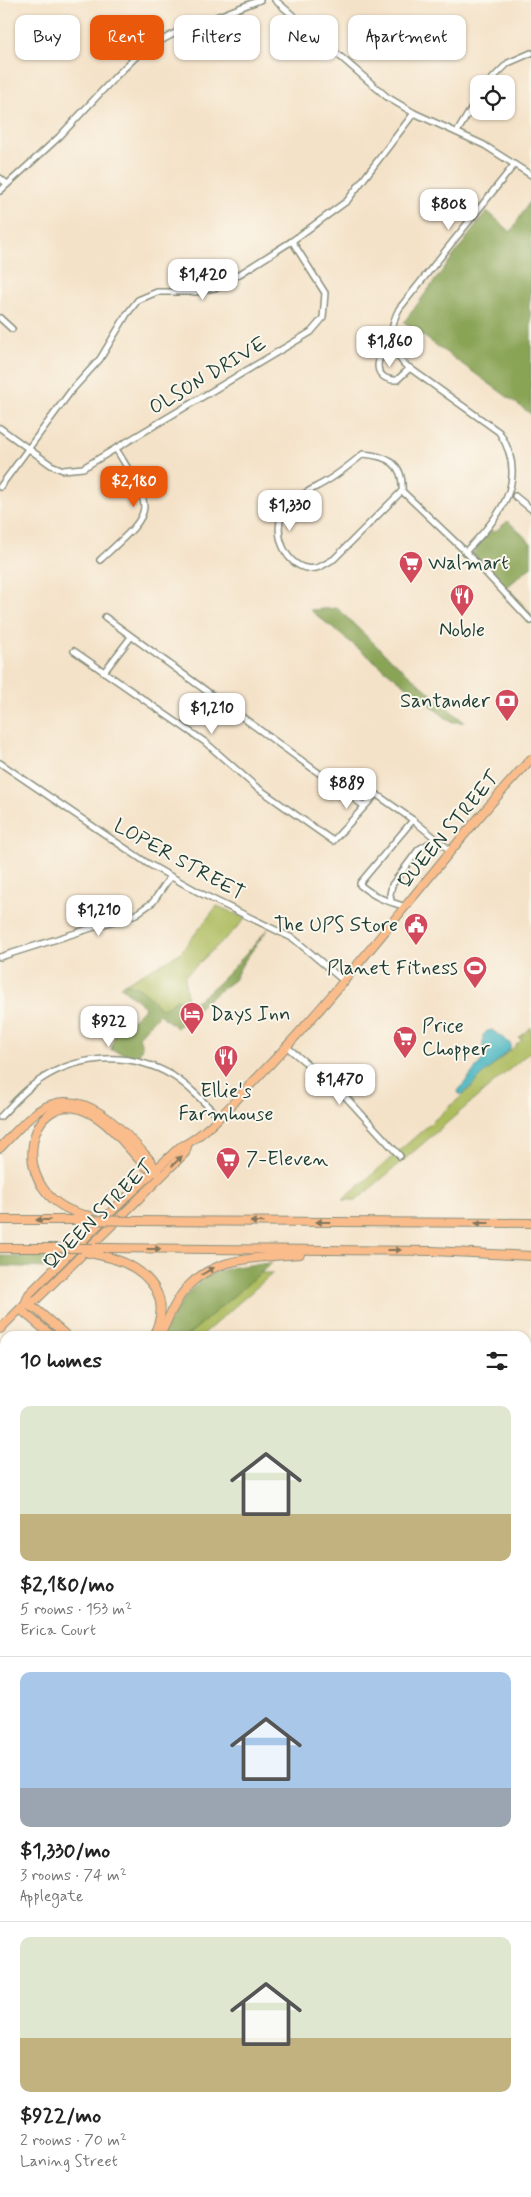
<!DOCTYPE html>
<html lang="en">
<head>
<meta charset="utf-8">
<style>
  body { margin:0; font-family:Mynerve,sans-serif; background:#f6f6f6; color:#222; height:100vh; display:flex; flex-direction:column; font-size:19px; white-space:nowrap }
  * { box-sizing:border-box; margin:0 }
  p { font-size:16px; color:#767676 }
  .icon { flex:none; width:28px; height:28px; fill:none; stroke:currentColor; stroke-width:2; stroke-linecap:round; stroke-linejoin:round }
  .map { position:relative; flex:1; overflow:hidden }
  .side { position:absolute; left:0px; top:1331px; width:531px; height:866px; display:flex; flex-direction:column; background:#fff; border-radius:15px 15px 0 0; box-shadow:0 1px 4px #0004 }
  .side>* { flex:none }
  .top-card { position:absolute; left:15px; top:15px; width:501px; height:45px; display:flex; gap:10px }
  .buttons { position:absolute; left:470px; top:75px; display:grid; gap:10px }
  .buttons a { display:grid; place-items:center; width:45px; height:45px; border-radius:10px; background:#fff; box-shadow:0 1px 4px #0004; font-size:25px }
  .price { position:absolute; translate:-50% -42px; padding:0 11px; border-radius:10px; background:#fff; color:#222; font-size:16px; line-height:32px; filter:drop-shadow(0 1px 2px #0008) }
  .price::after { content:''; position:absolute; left:50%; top:30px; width:15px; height:11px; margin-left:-8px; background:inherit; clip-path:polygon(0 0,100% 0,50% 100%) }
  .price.on { background:#ea580c; color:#fff }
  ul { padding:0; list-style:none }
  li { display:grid; align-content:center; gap:10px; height:265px; padding:0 20px }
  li+li { border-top:1px solid #e0e0e0 }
  li span { display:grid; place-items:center; height:155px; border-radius:10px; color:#555 }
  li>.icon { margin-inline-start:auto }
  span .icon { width:90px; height:90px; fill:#fffc; stroke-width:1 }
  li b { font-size:21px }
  h2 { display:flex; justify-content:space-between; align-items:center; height:60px; padding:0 20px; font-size:21px }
  .tag { padding:0 18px; border-radius:10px; background:#fff; box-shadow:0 1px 4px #0004; font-size:18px; line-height:45px }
  .tag.on { background:#ea580c; color:#fff }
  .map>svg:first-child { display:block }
</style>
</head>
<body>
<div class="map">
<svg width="531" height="2197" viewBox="0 0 531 2197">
  <rect width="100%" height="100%" fill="#fbf7ec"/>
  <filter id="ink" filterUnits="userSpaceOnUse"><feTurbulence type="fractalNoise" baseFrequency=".02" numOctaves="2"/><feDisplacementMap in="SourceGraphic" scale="10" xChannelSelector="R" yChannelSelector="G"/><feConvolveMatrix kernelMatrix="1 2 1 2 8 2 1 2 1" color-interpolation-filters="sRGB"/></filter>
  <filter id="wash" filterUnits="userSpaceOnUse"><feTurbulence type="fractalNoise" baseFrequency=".0096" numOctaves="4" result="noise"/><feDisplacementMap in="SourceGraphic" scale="20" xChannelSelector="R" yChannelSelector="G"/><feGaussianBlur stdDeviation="1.12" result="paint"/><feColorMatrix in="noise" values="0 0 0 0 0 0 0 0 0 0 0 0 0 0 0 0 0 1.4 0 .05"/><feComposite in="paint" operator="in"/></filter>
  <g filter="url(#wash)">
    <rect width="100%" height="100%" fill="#f4e2c8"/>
    <!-- green -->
    <g fill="#adbc5f" stroke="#667c4a">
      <path d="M217 906 245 918 239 926 185 976 187 1003 177 999 166 1007 159 1008C150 996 138 986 124 984L180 953Z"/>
      <polygon points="531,1027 531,1051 357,1200 343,1200 472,1087 471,1085 522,1040 519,1038"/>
      <polygon points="258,1273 273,1273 201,1336 186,1336"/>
    </g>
    <!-- forest -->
    <g fill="#8aa456" stroke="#547045">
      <polygon points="531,199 531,289 529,308 531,314 531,414 404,322 487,211 511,232"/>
      <polygon points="508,521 531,543 531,567 507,587 531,614 531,618 472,554 491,530 494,532"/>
      <polygon points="337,608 385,654 464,722 451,722 310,610"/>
      <path d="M268 929 243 963 234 980 207 1000 177 1028 159 1014 139 1036 142 1047 138 1057 111 1050 115 1033 125 1027 145 1007 120 986C134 978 151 998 159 1008L166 1007 177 999C181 1001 187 1004 192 1002 210 997 254 945 268 929Z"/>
      <polygon points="0,1256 49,1257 56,1257 45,1268 0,1266"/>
      <path d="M272 1263 187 1336H162C194 1276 204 1268 272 1263Z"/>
      <polygon points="526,1708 531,1711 531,2197 252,2197 246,2193 526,2192"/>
      <polygon points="5,1945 5,1983 0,1991 0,1946"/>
    </g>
    <!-- water -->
    <polygon fill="#45b4bf" stroke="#32787a" points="492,1030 511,1044 510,1049 463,1094 459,1094 458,1091 483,1059 483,1035 487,1031"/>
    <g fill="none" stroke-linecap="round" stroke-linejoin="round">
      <!-- stream -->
      <g stroke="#45b4bf" stroke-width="1">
        <polyline points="526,1728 531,1726"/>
        <polyline points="526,1749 528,1755 526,1773"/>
        <polyline points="0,1954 5,1955"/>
      </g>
    </g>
  </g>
  <g filter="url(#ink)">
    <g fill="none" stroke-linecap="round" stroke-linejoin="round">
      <defs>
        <g id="minor">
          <polyline points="275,0 387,97 414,113 484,145 531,175"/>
          <polyline points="487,84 508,63 531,53"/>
          <polyline points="457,132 479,96"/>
          <polyline points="0,178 7,184"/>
          <polyline points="0,191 59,137 117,75 142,51 177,32 260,0"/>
          <polyline points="0,318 12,329"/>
          <path d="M393 348C372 355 373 381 397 380L410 368"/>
          <polyline points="0,428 51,465 63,470 83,468 311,332 323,318 325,293 292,241"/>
          <path d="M363 454C387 456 404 463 402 491L334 559C328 562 322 567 316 568 286 574 268 527 287 507 297 496 313 489 325 482 339 474 351 464 363 454Z"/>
          <polyline points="0,487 71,391 100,359 127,314 138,300 157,292 195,292 219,287 292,241 347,201 414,113"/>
          <polyline points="402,491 467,553 531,621"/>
          <polyline points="515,496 531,509"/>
          <path d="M465 552C499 518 531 480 499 432L404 364C389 347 389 328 399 309L514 165"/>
          <path d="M100 560C155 509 156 514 116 449"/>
          <polyline points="105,617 364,806"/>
          <polyline points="74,651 205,742 255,786 333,841 376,794 413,820 451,851"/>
          <polyline points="104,672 131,637"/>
          <polyline points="0,763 147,863 202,894 294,939 345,982"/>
          <polyline points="391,901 390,894 392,885 419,849 437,839"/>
          <path d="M406 907C385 900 379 900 360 885V883L413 820"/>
          <polyline points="0,957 136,914 153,902 170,877"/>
          <polyline points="287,1047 343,1094 400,1156"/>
          <path d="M0 1117C11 1106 21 1094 33 1085 73 1054 129 1050 173 1076 190 1087 204 1102 218 1117"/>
          <polyline points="0,1382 5,1386"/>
          <polyline points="526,1510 531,1510"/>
          <polyline points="0,1911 5,1916"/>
          <polyline points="0,1996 5,1989"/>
          <polyline points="0,2024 5,2028"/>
          <polyline points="239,2192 245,2197"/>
        </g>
        <g id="highway">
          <path d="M0 1148C12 1136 24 1121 38 1111 82 1082 123 1130 149 1159 153 1163 154 1168 157 1172"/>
          <path d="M90 1216C0 1200 27 1078 91 1114 111 1124 130 1151 146 1167L155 1170"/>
          <polyline points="0,1220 85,1220"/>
          <polyline points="135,1221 531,1223"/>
          <polyline points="0,1248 58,1248"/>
          <polyline points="105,1248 433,1251 531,1256"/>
          <path d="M99 1255C140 1263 177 1292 153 1336"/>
          <polyline points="25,1304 36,1300 185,1153 188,1143"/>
          <polyline points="25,1304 37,1310 67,1336"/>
          <polyline points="20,1309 52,1336"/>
          <path d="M0 1329 25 1304 29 1294 115 1208 180 1147C204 1137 235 1101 253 1082 353 980 434 863 531 759"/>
          <path d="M160 1336C166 1323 172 1308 181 1295 208 1256 257 1258 300 1254"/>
        </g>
      </defs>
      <!-- minor casing -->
      <use href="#minor" stroke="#8a907e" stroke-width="8"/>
      <!-- highway casing -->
      <use href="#highway" stroke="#8a907e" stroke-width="10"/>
      <!-- minor -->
      <use href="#minor" stroke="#fff" stroke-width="5"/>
      <!-- highway -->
      <use href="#highway" stroke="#fabc8b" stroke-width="8"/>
      <defs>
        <g id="highway-bridge">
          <polyline points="85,1220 135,1221"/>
          <polyline points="58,1248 105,1248"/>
          <polyline points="85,1252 99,1255"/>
        </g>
      </defs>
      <!-- highway-bridge casing -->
      <use href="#highway-bridge" stroke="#8a907e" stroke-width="10" stroke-linecap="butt"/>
      <!-- highway-bridge -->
      <use href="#highway-bridge" stroke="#fabc8b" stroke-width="8"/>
    </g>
    <!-- one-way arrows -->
    <defs><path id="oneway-solid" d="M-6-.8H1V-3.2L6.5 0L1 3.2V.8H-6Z" transform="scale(1.25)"/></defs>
    <g fill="#82765b">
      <use href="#oneway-solid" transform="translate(177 1161) rotate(-44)"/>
      <use href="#oneway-solid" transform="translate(43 1220) rotate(-180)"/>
      <use href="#oneway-solid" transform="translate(257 1222) rotate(-179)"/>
      <use href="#oneway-solid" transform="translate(323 1222) rotate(-180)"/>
      <use href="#oneway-solid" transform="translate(482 1223) rotate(-180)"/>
      <use href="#oneway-solid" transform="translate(154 1249)"/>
      <use href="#oneway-solid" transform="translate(394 1250)"/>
      <use href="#oneway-solid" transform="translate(208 1271) rotate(-30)"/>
    </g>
  </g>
  <!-- icons -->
  <defs>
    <symbol id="supermarket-pin" viewBox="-11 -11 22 30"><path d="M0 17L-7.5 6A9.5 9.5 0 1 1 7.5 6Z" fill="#d1495b" stroke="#fbf7ec"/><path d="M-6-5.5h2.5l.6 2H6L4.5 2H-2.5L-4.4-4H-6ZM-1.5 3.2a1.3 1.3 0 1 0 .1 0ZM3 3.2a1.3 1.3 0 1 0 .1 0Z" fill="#fff"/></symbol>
    <symbol id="restaurant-pin" viewBox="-11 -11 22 30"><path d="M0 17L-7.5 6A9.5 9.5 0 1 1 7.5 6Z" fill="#d1495b" stroke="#fbf7ec"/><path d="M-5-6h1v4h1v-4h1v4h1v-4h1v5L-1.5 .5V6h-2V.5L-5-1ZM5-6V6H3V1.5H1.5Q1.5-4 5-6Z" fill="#fff"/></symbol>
    <symbol id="bank-pin" viewBox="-11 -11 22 30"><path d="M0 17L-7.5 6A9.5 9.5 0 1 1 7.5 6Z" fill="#d1495b" stroke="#fbf7ec"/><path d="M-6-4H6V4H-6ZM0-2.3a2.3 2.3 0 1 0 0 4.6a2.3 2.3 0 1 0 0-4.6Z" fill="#fff"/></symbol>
    <symbol id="civic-pin" viewBox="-11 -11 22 30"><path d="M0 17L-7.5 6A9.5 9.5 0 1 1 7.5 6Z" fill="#d1495b" stroke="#fbf7ec"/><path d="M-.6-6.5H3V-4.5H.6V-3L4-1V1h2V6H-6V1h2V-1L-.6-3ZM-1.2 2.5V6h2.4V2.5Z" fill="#fff"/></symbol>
    <symbol id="stadium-pin" viewBox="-11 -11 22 30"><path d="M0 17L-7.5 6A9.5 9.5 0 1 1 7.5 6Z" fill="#d1495b" stroke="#fbf7ec"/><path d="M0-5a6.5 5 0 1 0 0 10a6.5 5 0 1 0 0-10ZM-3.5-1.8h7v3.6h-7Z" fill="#fff"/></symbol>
    <symbol id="hotel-pin" viewBox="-11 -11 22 30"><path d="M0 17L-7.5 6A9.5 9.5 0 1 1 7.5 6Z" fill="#d1495b" stroke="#fbf7ec"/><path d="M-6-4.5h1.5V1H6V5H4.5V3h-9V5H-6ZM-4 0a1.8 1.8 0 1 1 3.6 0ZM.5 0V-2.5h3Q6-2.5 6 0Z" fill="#fff"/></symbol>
  </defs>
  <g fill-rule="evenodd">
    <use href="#supermarket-pin" x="397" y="549" width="28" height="38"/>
    <use href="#restaurant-pin" x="448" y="582" width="28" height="38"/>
    <use href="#bank-pin" x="493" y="687" width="28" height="38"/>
    <use href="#civic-pin" x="402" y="911" width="28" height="38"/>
    <use href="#stadium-pin" x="461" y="954" width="28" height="38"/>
    <use href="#hotel-pin" x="178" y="1000" width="28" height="38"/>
    <use href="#supermarket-pin" x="391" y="1024" width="28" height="38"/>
    <use href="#restaurant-pin" x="212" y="1043" width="28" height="38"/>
    <use href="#supermarket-pin" x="214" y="1145" width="28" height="38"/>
  </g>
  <g text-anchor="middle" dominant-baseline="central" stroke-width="4" stroke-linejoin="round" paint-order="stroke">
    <!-- street labels -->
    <g font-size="20" fill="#1f3d34" stroke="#fbf7ec">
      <text transform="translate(208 376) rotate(-31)">OLSON DRIVE</text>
      <text transform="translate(449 830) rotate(-50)">QUEEN STREET</text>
      <text transform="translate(179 860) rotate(29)">LOPER STREET</text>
      <text transform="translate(99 1215) rotate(-45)">QUEEN STREET</text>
    </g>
    <!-- poi labels -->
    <g font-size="20" fill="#1f3d34" stroke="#fbf7ec" text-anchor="start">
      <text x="428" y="563">Walmart</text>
      <text x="462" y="630" text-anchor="middle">Noble</text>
      <text x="490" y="701" text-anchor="end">Santander</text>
      <text x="398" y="925" text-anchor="end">The UPS Store</text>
      <text x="458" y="968" text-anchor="end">Planet Fitness</text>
      <text x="210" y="1014">Days Inn</text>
      <text x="422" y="1026">Price<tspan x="422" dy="23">Chopper</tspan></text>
      <text x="226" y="1091" text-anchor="middle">Ellie's<tspan x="226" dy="23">Farmhouse</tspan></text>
      <text x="246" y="1159">7-Eleven</text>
    </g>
  </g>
</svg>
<div class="buttons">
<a><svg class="icon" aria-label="locate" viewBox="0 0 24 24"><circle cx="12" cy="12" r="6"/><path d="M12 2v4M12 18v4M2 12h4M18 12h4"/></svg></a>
</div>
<b class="price" style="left:449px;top:231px">$808</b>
<b class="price" style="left:203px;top:301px">$1,420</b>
<b class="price" style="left:390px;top:368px">$1,860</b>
<b class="price on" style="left:134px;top:508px">$2,180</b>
<b class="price" style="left:290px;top:532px">$1,330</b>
<b class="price" style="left:212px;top:735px">$1,210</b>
<b class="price" style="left:347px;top:810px">$889</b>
<b class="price" style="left:99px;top:937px">$1,210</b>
<b class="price" style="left:109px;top:1048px">$922</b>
<b class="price" style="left:340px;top:1106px">$1,470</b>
<div class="top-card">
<a class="tag">Buy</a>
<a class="tag on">Rent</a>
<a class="tag">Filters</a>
<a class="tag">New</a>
<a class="tag">Apartment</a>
</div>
<section class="side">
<h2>10 homes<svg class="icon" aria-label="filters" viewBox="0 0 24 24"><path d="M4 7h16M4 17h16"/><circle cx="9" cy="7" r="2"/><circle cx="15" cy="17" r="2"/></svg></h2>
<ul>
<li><span style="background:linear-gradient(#dfe7d0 70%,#c2b280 0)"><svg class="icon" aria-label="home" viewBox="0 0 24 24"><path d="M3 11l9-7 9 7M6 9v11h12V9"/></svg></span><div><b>$2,180/mo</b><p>5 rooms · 153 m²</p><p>Erica Court</p></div></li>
<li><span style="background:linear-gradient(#a9c7e8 75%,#9aa5b1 0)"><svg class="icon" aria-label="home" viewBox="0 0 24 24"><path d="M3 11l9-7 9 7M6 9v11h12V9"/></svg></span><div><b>$1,330/mo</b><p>3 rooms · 74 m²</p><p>Applegate</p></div></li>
<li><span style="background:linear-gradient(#dfe7d0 65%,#c2b280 0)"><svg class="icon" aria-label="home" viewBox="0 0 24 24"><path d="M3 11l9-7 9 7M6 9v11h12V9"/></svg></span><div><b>$922/mo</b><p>2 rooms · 70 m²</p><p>Laning Street</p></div></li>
</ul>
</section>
</div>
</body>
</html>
